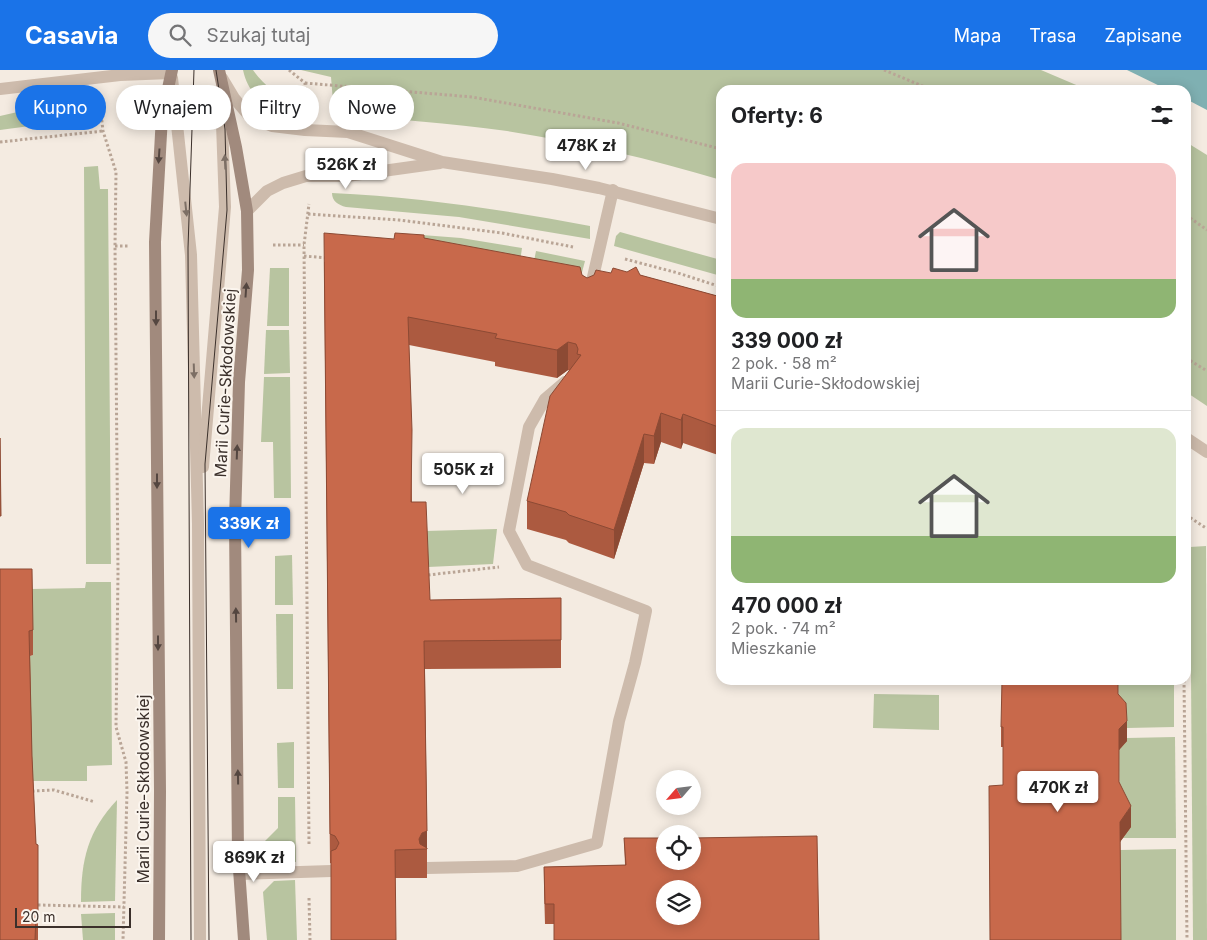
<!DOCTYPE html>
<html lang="pl">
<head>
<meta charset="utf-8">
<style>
  body { margin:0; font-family:Inter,sans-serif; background:#f6f6f6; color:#202124; height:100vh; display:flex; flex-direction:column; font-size:19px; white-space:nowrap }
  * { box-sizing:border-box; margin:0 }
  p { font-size:16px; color:#757577 }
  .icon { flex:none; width:28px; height:28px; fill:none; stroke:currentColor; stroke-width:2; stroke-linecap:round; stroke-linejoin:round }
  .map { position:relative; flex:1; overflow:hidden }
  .panel { position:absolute; left:716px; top:15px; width:475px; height:600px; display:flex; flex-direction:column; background:#fff; border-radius:15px; box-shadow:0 2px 12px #0003 }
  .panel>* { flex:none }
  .top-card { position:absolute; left:15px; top:15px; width:475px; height:45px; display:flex; gap:10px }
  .needle { width:32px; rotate:242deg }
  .fabs { position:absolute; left:656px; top:700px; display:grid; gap:10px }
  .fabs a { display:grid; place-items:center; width:45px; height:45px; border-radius:50%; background:#fff; box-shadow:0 2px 12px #0003; font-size:25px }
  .scale { position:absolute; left:15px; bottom:12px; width:116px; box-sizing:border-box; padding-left:5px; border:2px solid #3b302b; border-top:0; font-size:14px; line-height:18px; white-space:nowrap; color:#3b302b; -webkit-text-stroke:4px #fbf5ee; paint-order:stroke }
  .price { position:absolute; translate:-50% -42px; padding:0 11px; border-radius:5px; background:#fff; color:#222; font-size:16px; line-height:32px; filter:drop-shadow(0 1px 2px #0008) }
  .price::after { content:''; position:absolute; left:50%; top:30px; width:15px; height:11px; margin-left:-8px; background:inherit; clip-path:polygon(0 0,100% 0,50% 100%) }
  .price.active { background:#1a73e8; color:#fff }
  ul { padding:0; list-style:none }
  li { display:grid; align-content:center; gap:10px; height:265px; padding:0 15px }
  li+li { border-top:1px solid #e0e0e0 }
  li span { display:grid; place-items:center; height:155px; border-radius:15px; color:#555 }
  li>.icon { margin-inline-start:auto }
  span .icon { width:90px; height:90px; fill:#fffc; stroke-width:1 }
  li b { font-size:21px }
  h2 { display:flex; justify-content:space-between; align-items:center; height:60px; padding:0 15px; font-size:21px }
  .tag { padding:0 18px; border-radius:22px; background:#fff; box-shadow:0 2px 12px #0003; font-size:18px; line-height:45px }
  .tag.active { background:#1a73e8; color:#fff }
  header { display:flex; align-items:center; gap:30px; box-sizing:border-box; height:70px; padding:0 25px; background:#1a73e8; color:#fff }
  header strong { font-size:24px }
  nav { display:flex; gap:28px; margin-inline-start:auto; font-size:18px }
  .search { width:350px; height:45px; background:#f6f6f6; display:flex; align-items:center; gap:12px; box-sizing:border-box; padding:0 18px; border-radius:28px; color:#757577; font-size:19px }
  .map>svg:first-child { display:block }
</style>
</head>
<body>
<header>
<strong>Casavia</strong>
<div class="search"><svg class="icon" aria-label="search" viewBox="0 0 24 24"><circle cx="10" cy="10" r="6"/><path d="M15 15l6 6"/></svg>Szukaj tutaj</div>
<nav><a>Mapa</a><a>Trasa</a><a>Zapisane</a></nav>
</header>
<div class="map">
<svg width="1207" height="870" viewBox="0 0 1207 870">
  <rect width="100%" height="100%" fill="#f4ebe1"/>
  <!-- green -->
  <g fill="#b8c4a0">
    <path d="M243 0H253C263 15 282 26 289 42 265 38 248 24 243 0Z"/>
    <path d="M301 0H1041L1088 20H721V110C652 89 578 72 507 61 450 53 391 49 334 44L331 7Z"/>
    <polygon points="79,28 82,49 0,60 0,46"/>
    <polygon points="1186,72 1207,85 1207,336 1186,322"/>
    <polygon points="98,96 100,119 108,119 111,494 86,494 84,97"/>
    <path d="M332 123C419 127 505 140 590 156V169L459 147 346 137C338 135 332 131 332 123Z"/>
    <polygon points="620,162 721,190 721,206 614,176 616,166"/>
    <polygon points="422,165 461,168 522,178 517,213 419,193"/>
    <polygon points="536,181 585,191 576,225 529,216"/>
    <polygon points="270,198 289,198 289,256 267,256"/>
    <polygon points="266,260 289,260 290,303 264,304"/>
    <polygon points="264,307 290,307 291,428 274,428 273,372 261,372"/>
    <polygon points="497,459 493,494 428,497 426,461"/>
    <polygon points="1206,476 1207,870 1193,870 1190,477"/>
    <polygon points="292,485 293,535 275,535 275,486"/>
    <polygon points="86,512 111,512 112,695 87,696 87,711 32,711 29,586 33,585 31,519 85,518"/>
    <polygon points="276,544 293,544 293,619 277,619"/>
    <polygon points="1118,610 1174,610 1174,657 1127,658 1119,650"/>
    <polygon points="874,624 939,625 939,660 873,658"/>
    <polygon points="1175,667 1176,768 1120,768 1119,675 1127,668"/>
    <polygon points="294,672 294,718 278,718 277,673"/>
    <polygon points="278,727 295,727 296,792 271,790 261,783 261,775 278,758"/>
    <path d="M117 730 115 831 81 832C81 789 88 761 117 730Z"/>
    <polygon points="1176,779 1176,870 1121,870 1120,780"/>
    <polygon points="295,810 297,870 267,870 263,822 274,811"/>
    <polygon points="115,843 115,870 83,870 81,844"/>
  </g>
  <!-- water -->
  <polygon fill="#7fb0b2" points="1127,0 1207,0 1207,40 1186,29 1186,20 1168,20"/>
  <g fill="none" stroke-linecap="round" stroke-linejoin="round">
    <!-- path -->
    <g stroke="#b9a596" stroke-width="3" stroke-dasharray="2.5 2.5" stroke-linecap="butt">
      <polyline points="289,0 305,13 306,35"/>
      <polyline points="884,0 932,20"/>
      <polyline points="305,13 472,27 618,53 721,79"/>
      <polyline points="100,35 103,61 116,102 115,176 118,503 116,657 126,692 127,722 123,870"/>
      <polyline points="0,72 103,61"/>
      <polyline points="308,144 399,150 502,163 573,177"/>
      <polyline points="1186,145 1207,160"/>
      <polyline points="273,175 304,175"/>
      <polyline points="115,176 129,176"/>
      <polyline points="304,186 328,188"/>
      <polyline points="625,189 678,203 721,217"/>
      <polyline points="1186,288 1207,301"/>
      <polyline points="1186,445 1206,458"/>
      <polyline points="428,505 499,497"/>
      <polyline points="1184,610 1187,870"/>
      <polyline points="32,721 54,720 95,732"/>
      <polyline points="309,774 304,175 309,134"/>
      <polyline points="309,828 310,870"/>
      <polyline points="38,835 124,837"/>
    </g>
    <!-- service -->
    <g stroke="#cdbbac" stroke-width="12">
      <polyline points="172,8 191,185 198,454 200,870"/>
      <polyline points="590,220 613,120"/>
      <polyline points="203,397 225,137 221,26"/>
      <polyline points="427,798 517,796 597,773 619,651 635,593 646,541 527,495 509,461 529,357 545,329 565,312"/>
      <polyline points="240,804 331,801"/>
    </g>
    <!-- minor -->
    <g stroke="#cdbbac" stroke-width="12">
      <polyline points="222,8 234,28 250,47 272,56 305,60 348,62 442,92 552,109 599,118 721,149"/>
      <polyline points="0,19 120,5 171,3"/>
      <polyline points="247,141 267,121 283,113 306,106 347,106 440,93"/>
      <polyline points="1186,368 1207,382"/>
    </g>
    <!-- secondary -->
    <g stroke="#a18a7d" stroke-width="12">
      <polyline points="219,0 236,77 247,141 248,200 239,312 235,451 238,785 244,870"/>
      <polyline points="159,870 160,721 155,172 162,46 172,0"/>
    </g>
    <!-- tram -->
    <g stroke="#3b302b" stroke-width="1">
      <polyline points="191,870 188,178 194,0"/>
      <polyline points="209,870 205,394 227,140 225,59 216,0"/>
    </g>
  </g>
  <!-- wall -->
  <g fill="#ac5a40">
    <polygon points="424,168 582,205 587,208 611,203 640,205 721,227 721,386 683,373 681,379 661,372 654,394 644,393 614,489 569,473 566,470 527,459 527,431 569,300 568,300 557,308 495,296 495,292 409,275 412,432 430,530 561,528 561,598 425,599 427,761 427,808 395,808 330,793 324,192 394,169"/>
    <polygon points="0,499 33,560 33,585 30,586 32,686 36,774 38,775 38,870 0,870"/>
    <polygon points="1118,624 1127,671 1119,680 1119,712 1131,757 1120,772 1120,810 1003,715 1003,677 1001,677 1001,657"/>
    <polygon points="624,768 665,768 554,854 545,854 544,818 544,797 625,795"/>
  </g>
  <!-- shaded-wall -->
  <g fill="#8c4a34">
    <polygon points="568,272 568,300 557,308 557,280"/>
    <polygon points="661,343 661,372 654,394 654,366"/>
    <polygon points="683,344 683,373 681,379 681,350"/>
    <polygon points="644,364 644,393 614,489 614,460"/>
    <polygon points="1127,651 1127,671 1119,680 1119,659"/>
    <polygon points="1131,736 1131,757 1120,772 1120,752"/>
    <polygon points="427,761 427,790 427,779 419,779 419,769 422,763"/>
  </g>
  <!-- building -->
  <g fill="#c8694b" stroke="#8c4a34" fill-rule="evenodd">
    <polygon points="324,163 394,169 395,163 424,165 424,168 580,197 582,205 587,208 594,205 596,200 611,203 613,198 627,202 636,197 640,205 721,227 721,358 683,344 681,350 661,343 654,366 644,364 614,460 569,445 566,442 527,431 550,326 581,285 577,284 578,279 576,274 568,272 557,280 495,268 497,264 408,247 412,360 411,432 426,432 430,530 561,528 561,570 424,571 427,761 422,763 419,769 420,774 427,778 427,779 395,780 396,870 331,870 331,781 336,779 339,773 335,766 330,764"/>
    <polygon points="0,368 1,446 0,446"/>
    <polygon points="0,499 32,499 33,560 29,561 32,686 36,774 38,775 38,845 36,845 35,870 0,870"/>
    <polygon points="1002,610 1118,610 1118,624 1126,633 1127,651 1119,659 1119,712 1131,736 1120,752 1121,870 990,870 989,716 1003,715 1003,657 1001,657"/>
    <path d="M817 766 819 870H554V834H545L544 797 626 795 624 768H665V791H692V768ZM665 819H692V846H665Z"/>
  </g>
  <!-- one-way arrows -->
  <defs><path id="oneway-solid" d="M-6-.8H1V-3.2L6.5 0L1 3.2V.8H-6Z" transform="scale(1.25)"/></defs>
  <g fill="#544640">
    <use href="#oneway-solid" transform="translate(159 86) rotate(94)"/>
    <use href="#oneway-solid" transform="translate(246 220) rotate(-86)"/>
    <use href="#oneway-solid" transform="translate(156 248) rotate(90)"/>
    <use href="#oneway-solid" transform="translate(237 382) rotate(-88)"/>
    <use href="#oneway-solid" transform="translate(157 411) rotate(90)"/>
    <use href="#oneway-solid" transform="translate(236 545) rotate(-91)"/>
    <use href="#oneway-solid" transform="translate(158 573) rotate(90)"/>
    <use href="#oneway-solid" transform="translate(238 707) rotate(-91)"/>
  </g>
  <g fill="#7d6f65">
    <use href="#oneway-solid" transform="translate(225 92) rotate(-93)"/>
    <use href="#oneway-solid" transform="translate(186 139) rotate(84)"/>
    <use href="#oneway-solid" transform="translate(194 301) rotate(88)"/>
  </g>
  <g text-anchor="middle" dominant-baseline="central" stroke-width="4" stroke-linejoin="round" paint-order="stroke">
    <!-- street labels -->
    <g font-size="16" fill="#3b302b" stroke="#fbf5ee">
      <text transform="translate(225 313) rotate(-87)">Marii Curie-Skłodowskiej</text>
      <text transform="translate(143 719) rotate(-90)">Marii Curie-Skłodowskiej</text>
    </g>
  </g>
</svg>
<div class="fabs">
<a><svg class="needle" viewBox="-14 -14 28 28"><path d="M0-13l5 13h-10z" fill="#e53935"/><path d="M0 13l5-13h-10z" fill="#757577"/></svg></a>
<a><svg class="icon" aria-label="locate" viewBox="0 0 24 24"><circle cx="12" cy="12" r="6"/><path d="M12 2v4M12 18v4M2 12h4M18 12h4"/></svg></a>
<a><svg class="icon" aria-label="layers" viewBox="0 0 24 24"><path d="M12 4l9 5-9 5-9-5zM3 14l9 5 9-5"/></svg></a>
</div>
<div class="scale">20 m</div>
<b class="price" style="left:586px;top:101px">478K zł</b>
<b class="price" style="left:346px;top:120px">526K zł</b>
<b class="price" style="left:463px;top:425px">505K zł</b>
<b class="price active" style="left:249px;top:479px">339K zł</b>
<b class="price" style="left:1058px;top:743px">470K zł</b>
<b class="price" style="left:254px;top:813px">869K zł</b>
<div class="top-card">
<a class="tag active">Kupno</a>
<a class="tag">Wynajem</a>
<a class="tag">Filtry</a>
<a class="tag">Nowe</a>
</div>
<section class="panel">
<h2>Oferty: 6<svg class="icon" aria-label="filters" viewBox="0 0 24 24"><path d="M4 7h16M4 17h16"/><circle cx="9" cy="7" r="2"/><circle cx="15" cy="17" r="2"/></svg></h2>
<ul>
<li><span style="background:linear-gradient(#f6c9c9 75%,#8fb573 0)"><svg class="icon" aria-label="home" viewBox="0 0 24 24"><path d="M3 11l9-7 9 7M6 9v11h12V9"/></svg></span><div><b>339 000 zł</b><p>2 pok. · 58 m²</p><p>Marii Curie-Skłodowskiej</p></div></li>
<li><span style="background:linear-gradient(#dfe7d0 70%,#8fb573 0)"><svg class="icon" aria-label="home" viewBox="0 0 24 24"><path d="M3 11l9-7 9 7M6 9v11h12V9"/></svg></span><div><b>470 000 zł</b><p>2 pok. · 74 m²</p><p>Mieszkanie</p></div></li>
</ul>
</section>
</div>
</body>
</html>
